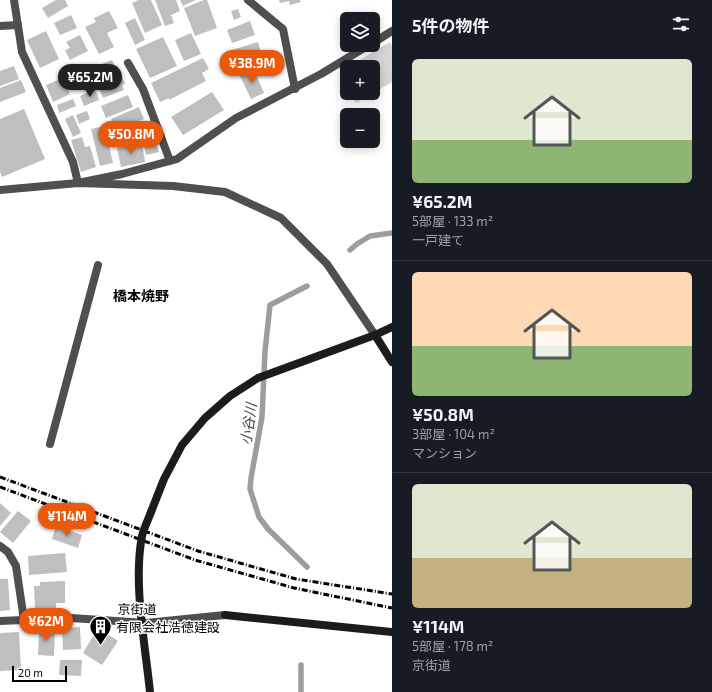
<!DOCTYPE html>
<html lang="ja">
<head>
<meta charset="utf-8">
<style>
  body { margin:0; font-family:"Exo 2","Noto Sans JP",sans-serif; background:#242831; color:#f1f3f6; height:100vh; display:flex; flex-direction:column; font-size:15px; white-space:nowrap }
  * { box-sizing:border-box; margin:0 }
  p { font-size:13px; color:#9ea1a6 }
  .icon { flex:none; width:22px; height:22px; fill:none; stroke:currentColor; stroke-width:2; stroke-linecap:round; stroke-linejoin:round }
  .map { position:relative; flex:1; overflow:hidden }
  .details { display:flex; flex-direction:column; background:#171b24; width:320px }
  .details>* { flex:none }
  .fabs { position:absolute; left:340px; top:12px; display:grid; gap:8px }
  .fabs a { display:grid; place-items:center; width:40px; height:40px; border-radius:6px; background:#171b24; box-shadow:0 2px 10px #0003; font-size:20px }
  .scale { position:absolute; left:12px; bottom:10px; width:55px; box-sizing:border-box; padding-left:4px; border:2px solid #000; border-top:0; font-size:11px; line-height:14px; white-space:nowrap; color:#000; -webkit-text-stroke:3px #fff; paint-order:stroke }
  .price { position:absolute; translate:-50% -34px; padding:0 9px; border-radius:14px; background:#ea580c; color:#fff; font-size:13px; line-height:26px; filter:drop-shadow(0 1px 2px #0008) }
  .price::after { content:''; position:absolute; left:50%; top:24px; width:12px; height:9px; margin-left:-6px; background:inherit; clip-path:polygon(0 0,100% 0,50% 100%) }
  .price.current { background:#222; color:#fff }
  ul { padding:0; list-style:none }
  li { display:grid; align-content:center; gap:8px; height:212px; padding:0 20px }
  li+li { border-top:1px solid #363941 }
  li span { display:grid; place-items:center; height:124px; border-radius:6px; color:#555 }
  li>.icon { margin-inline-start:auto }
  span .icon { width:72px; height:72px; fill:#fffc; stroke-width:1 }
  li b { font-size:17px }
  h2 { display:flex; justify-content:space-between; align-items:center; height:48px; padding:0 20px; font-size:17px }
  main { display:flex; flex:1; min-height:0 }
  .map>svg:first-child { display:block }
</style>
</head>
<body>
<main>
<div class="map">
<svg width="392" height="692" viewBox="0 0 392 692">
  <rect width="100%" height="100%" fill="#fff"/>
  <!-- green -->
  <polygon fill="#d6d6d6" points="390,42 392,46 392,82 356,103 350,93 373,93 373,67 348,67"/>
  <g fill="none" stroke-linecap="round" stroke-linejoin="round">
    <!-- stream -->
    <g stroke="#9d9d9d" stroke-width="5.5">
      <polyline points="350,250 357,244 370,236 392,233"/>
      <polyline points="307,567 268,529 259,517 250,489 251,478 262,417 265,351 270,305 307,286"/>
      <polyline points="301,665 301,692"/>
    </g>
  </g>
  <!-- building -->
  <g fill="#bfbfbf">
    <polygon points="56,0 65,0 68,6 48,18 42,8"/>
    <polygon points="138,0 151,0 162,25 145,33 132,3"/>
    <polygon points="155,0 176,0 180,11 171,15 174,23 165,26"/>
    <polygon points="180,0 196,0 183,6"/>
    <polygon points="204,0 207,0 217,28 195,36 184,8"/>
    <polygon points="279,0 300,0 301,2 290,5 289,1 280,3"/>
    <polygon points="238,9 241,17 234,20 231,11"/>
    <polygon points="109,11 118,28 107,33 114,47 99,54 85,27 96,22 94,18"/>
    <polygon points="71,15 77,28 60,35 54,23"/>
    <polygon points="135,18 145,40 135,45 125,23"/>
    <polygon points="250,21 255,35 232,43 227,30"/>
    <polygon points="46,31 59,59 40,68 27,40"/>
    <polygon points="191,33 201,54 184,61 175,40"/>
    <polygon points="80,35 88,51 70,60 65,50 70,48 66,42"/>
    <polygon points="163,37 177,66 150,78 136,49"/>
    <polygon points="258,42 263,61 237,68 232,50"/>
    <polygon points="203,58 209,69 202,73 206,81 169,100 169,98 160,102 151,83"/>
    <polygon points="112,60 115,66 117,65 125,84 122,85 124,90 103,98 97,84 86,89 81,78 88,75 86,70"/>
    <polygon points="14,66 19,79 0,86 0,71"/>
    <polygon points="254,70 264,93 251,99 240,76"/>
    <polygon points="63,78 70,94 53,102 46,85"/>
    <polygon points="21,80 26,92 0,102 0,88"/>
    <polygon points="95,89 99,100 84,106 80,96"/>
    <polygon points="212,92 224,110 183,135 171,117"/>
    <polygon points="128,95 133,107 106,118 101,106"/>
    <polygon points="73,99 76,106 59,113 57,105"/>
    <polygon points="139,107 144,119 116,131 111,119"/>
    <polygon points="24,109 45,159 2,177 0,172 0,119"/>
    <polygon points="87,111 90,119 79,124 76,115"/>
    <polygon points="73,115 81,133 73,137 65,119"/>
    <polygon points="147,121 153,133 136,140 134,136 130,138 129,136 123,139 120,132"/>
    <polygon points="104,126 113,163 100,166 91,129"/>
    <polygon points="82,137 85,147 90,146 96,167 81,172 71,140"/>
    <polygon points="155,139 159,152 146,155 143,142"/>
    <polygon points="142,142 145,162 121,167 117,148"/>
    <polygon points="0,503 11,513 0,526"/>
    <polygon points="18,511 31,521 13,543 0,532"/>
    <polygon points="56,526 82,535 78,548 52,539"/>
    <polygon points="65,553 67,572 29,575 28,556"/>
    <polygon points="0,579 8,579 10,610 0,611"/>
    <polygon points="65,581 65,603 56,603 56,608 35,609 34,586 40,586 40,582"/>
    <polygon points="80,627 81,649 63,650 62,628"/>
    <polygon points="98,628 118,641 102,665 83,653"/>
    <polygon points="39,629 55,630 54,656 38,655"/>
    <polygon points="19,632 21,670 0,671 0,633"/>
    <polygon points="60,660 82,660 81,676 59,675"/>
  </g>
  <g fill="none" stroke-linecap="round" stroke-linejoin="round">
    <!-- lane -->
    <polyline stroke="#4f4f4f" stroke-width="8" points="50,444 98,265"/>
    <!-- street -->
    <g stroke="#4f4f4f" stroke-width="8">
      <polyline points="14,0 22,52 73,162 78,183 122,174 177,159 236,118 321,74 369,45"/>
      <polyline points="248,0 283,29 295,89"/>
      <polyline points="0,26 18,25"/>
      <polyline points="373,43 392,31"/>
      <polyline points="128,63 143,89 170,161"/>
      <polyline points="0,190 78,183 173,186 225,192 281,218 327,264 375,335"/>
      <polyline points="0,546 8,552 16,566 24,620"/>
      <polyline points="0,621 71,618 146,623 225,615"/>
    </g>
    <!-- secondary -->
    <g stroke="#1c1c1c" stroke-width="8">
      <polyline points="375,335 392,362"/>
      <polyline points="151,512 164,479 182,445 205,418 230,396 258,378 375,335 392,327"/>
      <polyline points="225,615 392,632"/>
    </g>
    <!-- rail -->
    <g stroke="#000" stroke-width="3" stroke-dasharray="6 2 1 2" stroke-linecap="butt">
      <polyline points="0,477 198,551 296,579 392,594"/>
      <polyline points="0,487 195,560 294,588 392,608"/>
    </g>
    <!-- secondary-bridge -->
    <path stroke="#1c1c1c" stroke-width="8" d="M150 692C145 643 133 583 142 536 144 528 148 520 151 512"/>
  </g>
  <!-- icons -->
  <defs>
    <symbol id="building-pin" viewBox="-11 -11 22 30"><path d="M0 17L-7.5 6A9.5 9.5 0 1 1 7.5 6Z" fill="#000" stroke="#fff"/><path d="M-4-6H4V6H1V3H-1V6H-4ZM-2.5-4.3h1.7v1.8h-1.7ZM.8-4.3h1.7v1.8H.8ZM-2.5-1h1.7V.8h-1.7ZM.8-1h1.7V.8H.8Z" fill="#fff"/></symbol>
  </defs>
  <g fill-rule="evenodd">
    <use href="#building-pin" x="88" y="614" width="25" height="34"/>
  </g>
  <g text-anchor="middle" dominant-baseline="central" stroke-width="3" stroke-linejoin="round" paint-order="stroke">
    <!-- street labels -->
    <g font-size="13" fill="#000" stroke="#fff">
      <text transform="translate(137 609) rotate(1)">京街道</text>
    </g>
    <!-- poi labels -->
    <g font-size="13" fill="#000" stroke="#fff" text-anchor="start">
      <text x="116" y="627">有限会社浩徳建設</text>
    </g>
    <!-- neighbourhood labels -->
    <g font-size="14" font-weight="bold" fill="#000" stroke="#fff">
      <text x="141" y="295">橋本焼野</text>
    </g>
    <!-- water labels -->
    <g font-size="14" font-style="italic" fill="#3e3e3e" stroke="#fff">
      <text transform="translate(248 424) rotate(-82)">小谷川</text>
    </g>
  </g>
</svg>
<div class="fabs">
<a><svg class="icon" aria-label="layers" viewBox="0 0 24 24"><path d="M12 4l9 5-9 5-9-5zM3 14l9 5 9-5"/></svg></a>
<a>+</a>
<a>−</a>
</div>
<div class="scale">20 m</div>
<b class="price" style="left:252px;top:84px">¥38.9M</b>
<b class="price current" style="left:90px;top:98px">¥65.2M</b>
<b class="price" style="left:131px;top:155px">¥50.8M</b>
<b class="price" style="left:67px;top:537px">¥114M</b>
<b class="price" style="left:46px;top:642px">¥62M</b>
</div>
<section class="details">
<h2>5件の物件<svg class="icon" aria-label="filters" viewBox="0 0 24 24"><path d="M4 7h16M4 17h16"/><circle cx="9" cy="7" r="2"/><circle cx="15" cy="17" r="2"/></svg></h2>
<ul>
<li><span style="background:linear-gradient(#dfe7d0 65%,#8fb573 0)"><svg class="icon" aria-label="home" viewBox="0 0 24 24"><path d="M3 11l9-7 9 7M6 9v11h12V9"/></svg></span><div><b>¥65.2M</b><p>5部屋 · 133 m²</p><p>一戸建て</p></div></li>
<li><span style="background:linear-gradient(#ffd9b3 60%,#8fb573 0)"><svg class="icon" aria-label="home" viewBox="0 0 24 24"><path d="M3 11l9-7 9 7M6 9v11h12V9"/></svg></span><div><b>¥50.8M</b><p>3部屋 · 104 m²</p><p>マンション</p></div></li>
<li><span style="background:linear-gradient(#dfe7d0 60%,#c2b280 0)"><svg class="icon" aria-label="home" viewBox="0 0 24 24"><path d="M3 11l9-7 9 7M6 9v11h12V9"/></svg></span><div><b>¥114M</b><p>5部屋 · 178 m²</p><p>京街道</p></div></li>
</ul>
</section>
</main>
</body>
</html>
